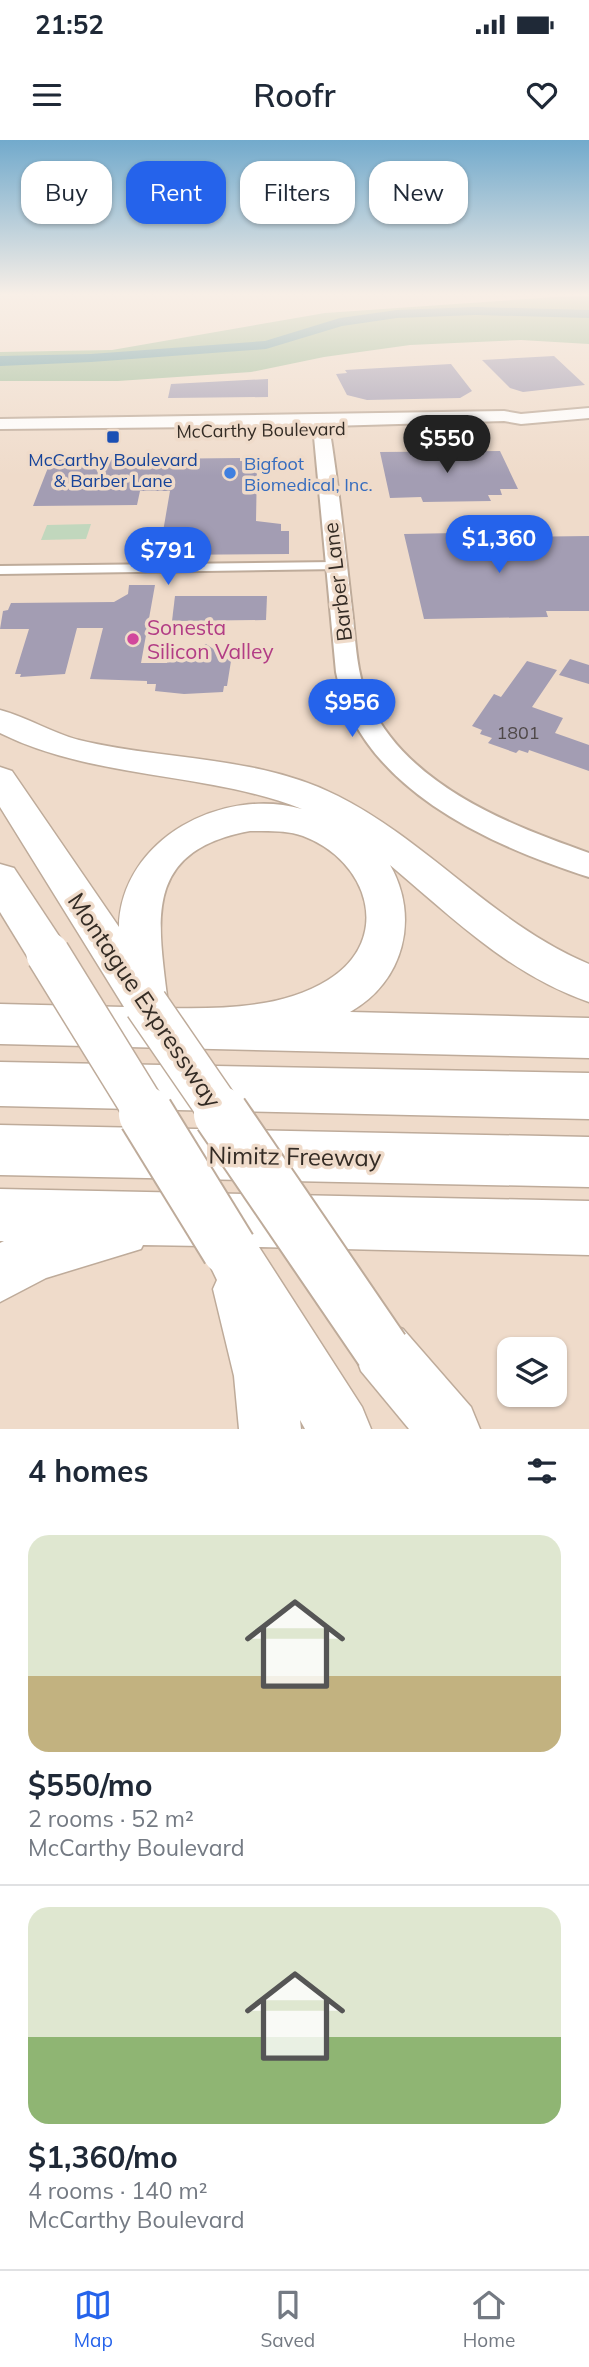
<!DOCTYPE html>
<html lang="en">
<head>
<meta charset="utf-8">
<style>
  body { margin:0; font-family:Mulish,sans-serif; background:#f6f6f7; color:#1f2937; height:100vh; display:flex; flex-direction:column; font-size:26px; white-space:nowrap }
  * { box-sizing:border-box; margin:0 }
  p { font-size:23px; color:#747a83 }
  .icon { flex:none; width:38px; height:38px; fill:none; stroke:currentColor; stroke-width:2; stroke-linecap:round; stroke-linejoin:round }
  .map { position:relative; height:1289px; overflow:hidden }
  .side { display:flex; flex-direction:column; background:#fff; flex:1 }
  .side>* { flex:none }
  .hud { position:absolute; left:21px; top:21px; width:548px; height:63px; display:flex; gap:14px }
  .buttons { position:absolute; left:497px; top:1197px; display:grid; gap:14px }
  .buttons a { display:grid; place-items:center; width:70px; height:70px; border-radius:14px; background:#fff; box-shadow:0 2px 5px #0004; font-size:35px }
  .price { position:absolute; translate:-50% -60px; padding:0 16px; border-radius:24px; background:#2563eb; color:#fff; font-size:23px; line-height:46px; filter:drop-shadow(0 2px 4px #0008) }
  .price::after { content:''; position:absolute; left:50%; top:42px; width:21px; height:16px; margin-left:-10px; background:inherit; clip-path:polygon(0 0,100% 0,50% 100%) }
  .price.selected { background:#222; color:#fff }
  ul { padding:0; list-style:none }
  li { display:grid; align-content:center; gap:14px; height:371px; padding:0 28px }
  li+li { border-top:2px solid #e0e1e3 }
  li span { display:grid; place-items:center; height:217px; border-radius:21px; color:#555 }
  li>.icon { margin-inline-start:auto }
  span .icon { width:126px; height:126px; fill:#fffc; stroke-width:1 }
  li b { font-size:30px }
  h2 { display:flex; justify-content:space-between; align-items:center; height:84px; padding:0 28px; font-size:30px }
  .chip { padding:0 24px; border-radius:21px; background:#fff; box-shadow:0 2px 5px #0004; font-size:24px; line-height:63px }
  .chip.selected { background:#2563eb; color:#fff }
  .status { display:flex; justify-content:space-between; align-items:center; height:49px; padding:0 35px; background:#fff; direction:ltr }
  .status svg { height:19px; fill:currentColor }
  header { display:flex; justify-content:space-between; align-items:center; height:91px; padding:0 28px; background:#fff; font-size:32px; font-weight:600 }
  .tab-bar { display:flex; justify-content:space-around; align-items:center; height:98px; border-top:2px solid #e0e1e3; background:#fff; font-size:19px; color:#747a83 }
  .tab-bar a { display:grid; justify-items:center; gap:4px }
  .tab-bar .selected { color:#2563eb }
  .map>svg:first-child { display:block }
</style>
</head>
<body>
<div class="status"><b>21:52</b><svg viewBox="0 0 49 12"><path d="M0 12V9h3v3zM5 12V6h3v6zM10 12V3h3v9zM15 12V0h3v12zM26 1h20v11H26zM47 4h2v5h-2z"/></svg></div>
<header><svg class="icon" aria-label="menu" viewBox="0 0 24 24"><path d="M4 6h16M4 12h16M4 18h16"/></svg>Roofr<svg class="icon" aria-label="heart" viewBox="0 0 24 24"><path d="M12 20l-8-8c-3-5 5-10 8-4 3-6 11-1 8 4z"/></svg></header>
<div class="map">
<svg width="589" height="1289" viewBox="0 0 589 1289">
  <rect width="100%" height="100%" fill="#efdbca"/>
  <!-- green -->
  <polygon fill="#c1d7bd" points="91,384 86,399 41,400 47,385"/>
  <!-- forest -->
  <polygon fill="#9dbc98" points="571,156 589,156 589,204 521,200 410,205 324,217 251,232 118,241 0,241 0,212 112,210 325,173"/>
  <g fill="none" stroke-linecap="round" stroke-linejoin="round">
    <!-- river -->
    <polygon fill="#629aa2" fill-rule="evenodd" points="476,167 589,170 589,178 476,175 397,178 342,186 266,209 91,222 0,226 0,216 91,214 265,201 340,178 397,170"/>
  </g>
  <!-- building -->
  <g fill="#a39db3">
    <polygon points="554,216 585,245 523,252 510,248 482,220"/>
    <polygon points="451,224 472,251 460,258 367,260 347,255 336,234 347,233 345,230"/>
    <polygon points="268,239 268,257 168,258 171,244"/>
    <polygon points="500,311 518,349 500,349 502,355 488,355 491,361 423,362 421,357 390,358 380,312"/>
    <polygon points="240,318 240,321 251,321 251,326 257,326 256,381 281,384 281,391 289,391 289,414 159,415 170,351 140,351 137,365 33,366 51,320"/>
    <polygon points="510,392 512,397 589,396 589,471 546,471 548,477 424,479 404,394"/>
    <polygon points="129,445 155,445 141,523 167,523 168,519 183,518 206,504 231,521 227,546 224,546 223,552 184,554 155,551 156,544 147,544 147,541 90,539 103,488 77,488 65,534 20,537 21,534 15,534 29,489 0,489 3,471 8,470 11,463 114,462 128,454"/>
    <polygon points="175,456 267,456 266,480 172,481"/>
    <polygon points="570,519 589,525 589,544 559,535"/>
    <polygon points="527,521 557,530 532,567 563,578 555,593 589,605 589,631 529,610 528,613 519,610 516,613 488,603 492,598 480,594 482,590 472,586 494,554 501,557"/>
  </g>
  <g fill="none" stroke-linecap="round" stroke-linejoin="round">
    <defs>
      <polygon id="street" points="335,422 342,426 340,429 0,434 0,426"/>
      <path id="secondary" d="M589 268V278L521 284 504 281 329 286C339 347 345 409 352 470 356 502 356 535 370 564 409 646 509 685 589 713V737C488 705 359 647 336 532L313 286 0 289V279L504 271 521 274Z"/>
      <g id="highway">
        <path d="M0 570C27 577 52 593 79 600 164 621 258 615 338 656 429 702 495 785 589 824V862C510 835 453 778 390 725 420 777 404 842 350 872L589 878V918L0 904V864L124 867 0 667V627L12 631 119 787C121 699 223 646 302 669 205 631 95 640 0 593ZM250 691C267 691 286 690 303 696 368 720 394 799 328 840 282 869 218 869 166 868L168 864C158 780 142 711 250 691Z"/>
        <polygon points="0,724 14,728 63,802 69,814 63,826 48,831 33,826 0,772"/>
        <polygon points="0,922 589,933 589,979 0,966"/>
        <polygon points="0,985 589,997 589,1047 0,1035"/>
        <polygon points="0,1049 589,1061 589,1115 259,1107 362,1267 371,1289 305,1289 300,1280 301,1289 239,1289 234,1236 213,1149 217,1140 202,1109 203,1106 143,1105 141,1109 46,1138 0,1162 0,1103 4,1101 0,1101"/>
        <polygon points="382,1181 403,1189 471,1267 480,1289 409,1289 361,1231 353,1210 361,1189"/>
      </g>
    </defs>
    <!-- street casing -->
    <use href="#street" stroke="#beab9a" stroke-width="4"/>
    <!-- secondary casing -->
    <use href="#secondary" stroke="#beab9a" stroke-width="4"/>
    <!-- highway casing -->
    <use href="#highway" stroke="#beab9a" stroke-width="3"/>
    <!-- street -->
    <use href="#street" fill="#fff" fill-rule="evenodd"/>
    <!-- secondary -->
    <use href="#secondary" fill="#fff" fill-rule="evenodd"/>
    <!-- highway -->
    <use href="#highway" fill="#fff" fill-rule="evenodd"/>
    <defs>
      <g id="highway-bridge-far1">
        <polyline points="48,814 148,976"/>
        <polyline points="146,864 223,976"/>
      </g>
      <g id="highway-bridge">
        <polyline points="146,974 229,1109"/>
        <polyline points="221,974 382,1210"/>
      </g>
    </defs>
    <!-- highway-bridge-far1 casing -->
    <use href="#highway-bridge-far1" stroke="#beab9a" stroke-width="46" stroke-linecap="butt"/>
    <!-- highway-bridge casing -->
    <use href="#highway-bridge" stroke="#beab9a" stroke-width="58" stroke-linecap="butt"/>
    <!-- highway-bridge-far1 -->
    <use href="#highway-bridge-far1" stroke="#fff" stroke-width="43"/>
    <!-- highway-bridge -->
    <use href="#highway-bridge" stroke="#fff" stroke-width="54"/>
  </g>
  <!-- sky -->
  <linearGradient id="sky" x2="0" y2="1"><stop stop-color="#72aacc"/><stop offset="0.46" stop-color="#f8efe7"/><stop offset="1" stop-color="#f8efe7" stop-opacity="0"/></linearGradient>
  <rect width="589" height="336" fill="url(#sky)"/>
  <!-- markers -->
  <rect fill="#1a4fb4" stroke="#efdbca" stroke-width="2.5" x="106" y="290" width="14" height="14" rx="3.5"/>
  <circle fill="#3f7fe0" stroke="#efdbca" stroke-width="2.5" cx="230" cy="333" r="7"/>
  <circle fill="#d1479c" stroke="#efdbca" stroke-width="2.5" cx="133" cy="499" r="7"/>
  <g text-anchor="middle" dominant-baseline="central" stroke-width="7" stroke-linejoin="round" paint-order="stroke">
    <!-- far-street labels -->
    <g font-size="18" fill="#332b24" stroke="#efdbca">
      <text transform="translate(261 290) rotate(-1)">McCarthy Boulevard</text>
    </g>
    <!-- far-transit labels -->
    <g font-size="18" fill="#164399" stroke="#efdbca">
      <text x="113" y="319">McCarthy Boulevard<tspan x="113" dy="21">&amp; Barber Lane</tspan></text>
    </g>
    <!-- far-shop labels -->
    <g font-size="18" fill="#366cbe" stroke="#efdbca" text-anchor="start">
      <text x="244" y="323">Bigfoot<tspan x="244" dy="21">Biomedical, Inc.</tspan></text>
    </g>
    <!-- number labels -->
    <g font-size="18" fill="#4f4848">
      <text x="518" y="592">1801</text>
    </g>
    <!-- street labels -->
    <g font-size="21" fill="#332b24" stroke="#efdbca">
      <text transform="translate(337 442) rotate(-97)">Barber Lane</text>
    </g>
    <!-- hotel labels -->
    <g font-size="21" fill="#b23c85" stroke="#efdbca" text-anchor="start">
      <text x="147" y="487">Sonesta<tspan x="147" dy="24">Silicon Valley</tspan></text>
    </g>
    <!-- near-street labels -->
    <g font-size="24" fill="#332b24" stroke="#efdbca">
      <text transform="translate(145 860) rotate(56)">Montague Expressway</text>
      <text transform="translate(295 1016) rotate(1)">Nimitz Freeway</text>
    </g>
  </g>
</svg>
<div class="buttons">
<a><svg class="icon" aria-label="layers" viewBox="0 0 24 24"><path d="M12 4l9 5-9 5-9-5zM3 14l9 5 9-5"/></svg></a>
</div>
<b class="price selected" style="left:447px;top:335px">$550</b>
<b class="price" style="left:499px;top:435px">$1,360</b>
<b class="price" style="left:168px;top:447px">$791</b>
<b class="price" style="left:352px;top:599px">$956</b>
<div class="hud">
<a class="chip">Buy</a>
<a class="chip selected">Rent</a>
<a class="chip">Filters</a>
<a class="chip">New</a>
</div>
</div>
<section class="side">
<h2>4 homes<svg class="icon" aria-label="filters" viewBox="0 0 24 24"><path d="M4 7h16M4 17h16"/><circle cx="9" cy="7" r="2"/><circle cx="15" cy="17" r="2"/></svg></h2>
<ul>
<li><span style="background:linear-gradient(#dfe7d0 65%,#c2b280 0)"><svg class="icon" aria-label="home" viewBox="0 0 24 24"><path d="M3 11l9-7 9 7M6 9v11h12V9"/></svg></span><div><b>$550/mo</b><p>2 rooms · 52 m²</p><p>McCarthy Boulevard</p></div></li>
<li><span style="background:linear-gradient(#dfe7d0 60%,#8fb573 0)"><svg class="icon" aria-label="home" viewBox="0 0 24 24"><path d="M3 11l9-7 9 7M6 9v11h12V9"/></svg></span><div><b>$1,360/mo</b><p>4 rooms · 140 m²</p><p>McCarthy Boulevard</p></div></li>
</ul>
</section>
<nav class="tab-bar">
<a class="selected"><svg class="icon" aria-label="map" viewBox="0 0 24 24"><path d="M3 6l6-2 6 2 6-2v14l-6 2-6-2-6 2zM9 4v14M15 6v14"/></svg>Map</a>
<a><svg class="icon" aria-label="saved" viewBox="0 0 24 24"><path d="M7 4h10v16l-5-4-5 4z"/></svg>Saved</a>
<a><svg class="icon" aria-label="home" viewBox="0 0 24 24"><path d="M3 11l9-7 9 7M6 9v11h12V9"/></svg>Home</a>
</nav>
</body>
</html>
